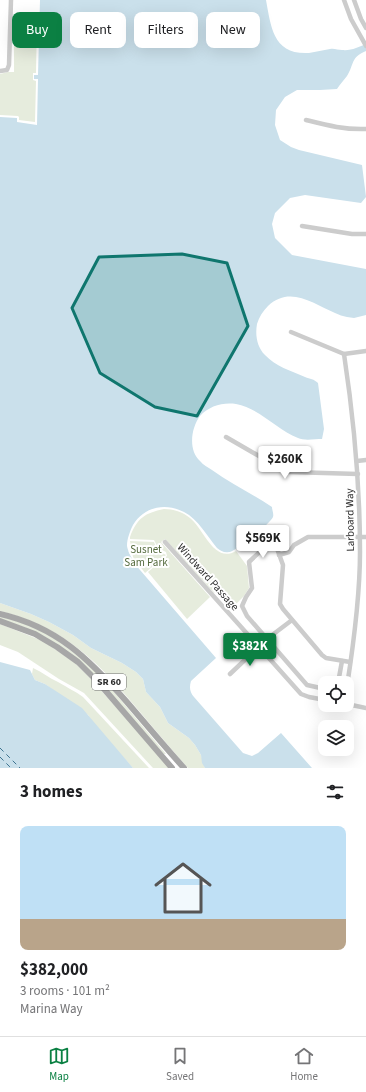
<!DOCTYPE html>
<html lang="en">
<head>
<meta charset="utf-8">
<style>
  body { margin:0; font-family:"Source Sans 3",sans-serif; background:#f2f2f2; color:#202124; height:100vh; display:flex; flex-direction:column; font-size:15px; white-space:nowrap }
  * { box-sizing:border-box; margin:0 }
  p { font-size:13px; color:#757577 }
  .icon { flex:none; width:22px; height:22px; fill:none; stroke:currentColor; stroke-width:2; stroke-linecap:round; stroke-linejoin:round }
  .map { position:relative; height:768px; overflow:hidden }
  .details { display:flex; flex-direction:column; background:#fff; flex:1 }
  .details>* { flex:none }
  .hud { position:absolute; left:12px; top:12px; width:342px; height:36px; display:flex; gap:8px }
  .controls { position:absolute; left:318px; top:676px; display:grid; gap:8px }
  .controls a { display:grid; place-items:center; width:36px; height:36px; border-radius:8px; background:#fff; box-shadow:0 4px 16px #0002; font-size:20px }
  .price { position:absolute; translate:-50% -34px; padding:0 9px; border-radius:4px; background:#fff; color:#222; font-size:13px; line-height:26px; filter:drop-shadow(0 1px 2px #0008) }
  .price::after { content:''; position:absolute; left:50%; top:24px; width:12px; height:9px; margin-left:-6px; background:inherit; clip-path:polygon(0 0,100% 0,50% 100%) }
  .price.active { background:#0b8043; color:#fff }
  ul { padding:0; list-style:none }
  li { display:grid; align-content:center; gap:8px; height:212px; padding:0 20px }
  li+li { border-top:1px solid #e0e0e0 }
  li span { display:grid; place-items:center; height:124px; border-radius:8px; color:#555 }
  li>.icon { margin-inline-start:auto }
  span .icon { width:72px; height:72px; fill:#fffc; stroke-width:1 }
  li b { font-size:17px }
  h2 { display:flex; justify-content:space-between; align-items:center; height:48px; padding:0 20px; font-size:17px }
  .tag { padding:0 14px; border-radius:8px; background:#fff; box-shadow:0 4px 16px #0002; font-size:14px; line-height:36px }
  .tag.active { background:#0b8043; color:#fff }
  .dock { display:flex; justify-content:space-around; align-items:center; height:56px; border-top:1px solid #e0e0e0; background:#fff; font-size:11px; color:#757577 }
  .dock a { display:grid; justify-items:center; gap:2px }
  .dock .active { color:#0b8043 }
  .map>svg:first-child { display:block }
</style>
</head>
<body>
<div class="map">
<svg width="366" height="768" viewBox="0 0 366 768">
  <rect width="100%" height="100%" fill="#fff"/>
  <!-- green -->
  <g fill="#e6ecdd">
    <polygon points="14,16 37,19 36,73 33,73 33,80 36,81 35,122 19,120 19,117 18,116 0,115 0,74 8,72 14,72"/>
    <path d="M164 509C173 509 183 512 190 518 204 529 214 564 236 551L247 566 249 588 244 596 232 608 216 591 214 593 165 539 161 542 210 597 187 619 148 572 167 556 166 552 158 548 154 540 130 539V537C137 518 145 513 164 509Z"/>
    <polygon points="130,541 154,542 157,550 166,555 145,573 133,557"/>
    <path d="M0 603 31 614 49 622 73 635 91 648 122 663 136 672 143 679 146 692 160 707 168 723 189 738 195 745 201 755 205 768H188C172 750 156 731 140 712 99 663 65 627 0 611Z"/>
    <polygon points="0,616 31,626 54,638 94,668 166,754 164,754 78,659 44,636 24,627 0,619"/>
    <polygon points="0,624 43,641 75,663 90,678 170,768 153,768 84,693 59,679 18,652 0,645"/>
    <path d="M33 668C42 672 49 678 58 682 66 687 75 691 83 697L149 768H133L96 727 88 715 45 684 35 680 32 674Z"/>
  </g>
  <!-- water -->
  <g fill="#cae0eb">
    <path d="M40 0H266C271 27 273 55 309 53 316 52 323 50 330 49 334 48 338 50 342 50 351 51 359 47 366 44V51C350 58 355 63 347 76 344 80 340 84 337 89L320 90H297L285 97 276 110 275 125 280 140 291 147 299 150 362 165 366 197 361 203 305 195 290 198 275 213 272 224 275 238 292 255 366 269V315L354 318 347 317C343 316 339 315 335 313 314 304 290 285 268 306 263 311 259 317 257 324 255 335 257 347 265 355 275 366 291 371 305 377 310 379 314 379 318 383L324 429 322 439C315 439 304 441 298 438 277 430 259 408 236 404 223 402 209 406 200 416 191 428 188 450 200 461 203 465 208 467 212 470 231 484 253 494 272 507 272 510 274 514 273 517 271 523 235 552 229 552 224 553 221 551 217 548 207 536 198 519 184 512 165 502 144 507 133 525 130 531 127 539 127 546 128 552 132 558 134 563L216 658 191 681C189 688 190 692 194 697L243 753 252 756 258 753 281 733 312 768H205L202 763 201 755 195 745 189 738 168 723 160 707 146 692 143 679 136 672 122 663 91 648 73 635 49 622 31 614 0 603V117L17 118V122L37 125 38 79H34V75H38Z"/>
    <polygon points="0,662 30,670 35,680 45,684 82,708 133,768 0,768"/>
  </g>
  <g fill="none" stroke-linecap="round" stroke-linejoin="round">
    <!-- ferry -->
    <g stroke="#3e7490" stroke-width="1" stroke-dasharray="5 4" stroke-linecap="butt">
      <polyline points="0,748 20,768"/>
      <polyline points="0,757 11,768"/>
    </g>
    <!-- minor -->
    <g stroke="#ccc" stroke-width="4.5">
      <polyline points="344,0 351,19 366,46"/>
      <polyline points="354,0 361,19 366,28"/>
      <polyline points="0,71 7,70 9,65 11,0"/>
      <path d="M306 120C326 125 345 130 366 129"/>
      <polyline points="302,226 352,234 366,234"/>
      <polyline points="291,332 344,354 366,351"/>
      <path d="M344 354C354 420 360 485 360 552 360 597 354 641 347 686"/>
      <polyline points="226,437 285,471 290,472 358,474"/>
      <polyline points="357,461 366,460"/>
      <polyline points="165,542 301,694 309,697 325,700"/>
      <polyline points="279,555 289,552 294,545 308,537 366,537"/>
      <polyline points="230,674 267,639 292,620"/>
      <polyline points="338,683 342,661"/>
      <polyline points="325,689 307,685 247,616 242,606 246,597 252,588 249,562 270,542 275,543 283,565 280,604 283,609 322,655 326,658 350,662"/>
      <polyline points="347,704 366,708"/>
    </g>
    <!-- major -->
    <g stroke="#a7a7a7" stroke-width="6">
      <path d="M0 614C57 627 89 659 126 701 145 723 164 746 184 768"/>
      <polyline points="0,621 35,634 57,647 78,662 98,682 172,768"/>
    </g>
  </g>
  <!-- marked area -->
  <path fill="#0f766e" fill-opacity="0.2" stroke="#0f766e" stroke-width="3" stroke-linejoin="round" d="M182 254 227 263 248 326 197 416 155 407 100 373 72 308 99 257Z"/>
  <g text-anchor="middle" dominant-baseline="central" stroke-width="4" stroke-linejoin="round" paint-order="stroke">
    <!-- shield labels -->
    <rect fill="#fff" stroke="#6d6d6d" stroke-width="1" x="92" y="674" width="34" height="16" rx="3"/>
    <g font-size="10" font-weight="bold" fill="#2f2f2f">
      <text x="109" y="682">SR 60</text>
    </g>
    <!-- street labels -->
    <g font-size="11" fill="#2f2f2f" stroke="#fff">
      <text transform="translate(350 520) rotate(-91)">Larboard Way</text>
      <text transform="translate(208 577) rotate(48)">Windward Passage</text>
    </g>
    <!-- park labels -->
    <g font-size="11" fill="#546a3d" stroke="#fff">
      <text x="146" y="549">Susnet<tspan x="146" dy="13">Sam Park</tspan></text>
    </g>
  </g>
</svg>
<div class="controls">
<a><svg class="icon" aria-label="locate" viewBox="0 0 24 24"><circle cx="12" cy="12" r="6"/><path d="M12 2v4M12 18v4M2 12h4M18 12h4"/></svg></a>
<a><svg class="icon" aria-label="layers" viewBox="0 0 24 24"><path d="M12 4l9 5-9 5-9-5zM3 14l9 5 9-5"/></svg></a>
</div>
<b class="price" style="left:285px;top:480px">$260K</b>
<b class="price" style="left:263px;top:559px">$569K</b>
<b class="price active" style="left:250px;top:667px">$382K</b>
<div class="hud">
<a class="tag active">Buy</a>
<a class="tag">Rent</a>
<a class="tag">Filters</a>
<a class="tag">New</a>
</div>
</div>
<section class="details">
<h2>3 homes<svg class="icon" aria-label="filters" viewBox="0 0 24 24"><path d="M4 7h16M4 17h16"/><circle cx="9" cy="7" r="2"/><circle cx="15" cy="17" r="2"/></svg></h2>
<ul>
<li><span style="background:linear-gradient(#bfe0f5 75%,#b9a48a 0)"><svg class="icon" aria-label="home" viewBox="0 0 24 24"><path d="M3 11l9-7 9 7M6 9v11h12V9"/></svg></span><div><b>$382,000</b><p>3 rooms · 101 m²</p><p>Marina Way</p></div></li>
</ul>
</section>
<nav class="dock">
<a class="active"><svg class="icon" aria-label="map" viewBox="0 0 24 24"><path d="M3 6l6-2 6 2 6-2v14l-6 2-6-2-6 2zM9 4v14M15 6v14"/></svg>Map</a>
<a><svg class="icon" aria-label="saved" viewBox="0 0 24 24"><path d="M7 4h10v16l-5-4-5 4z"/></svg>Saved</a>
<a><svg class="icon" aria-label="home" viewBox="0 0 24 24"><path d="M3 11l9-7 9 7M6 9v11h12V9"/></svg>Home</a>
</nav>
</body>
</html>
